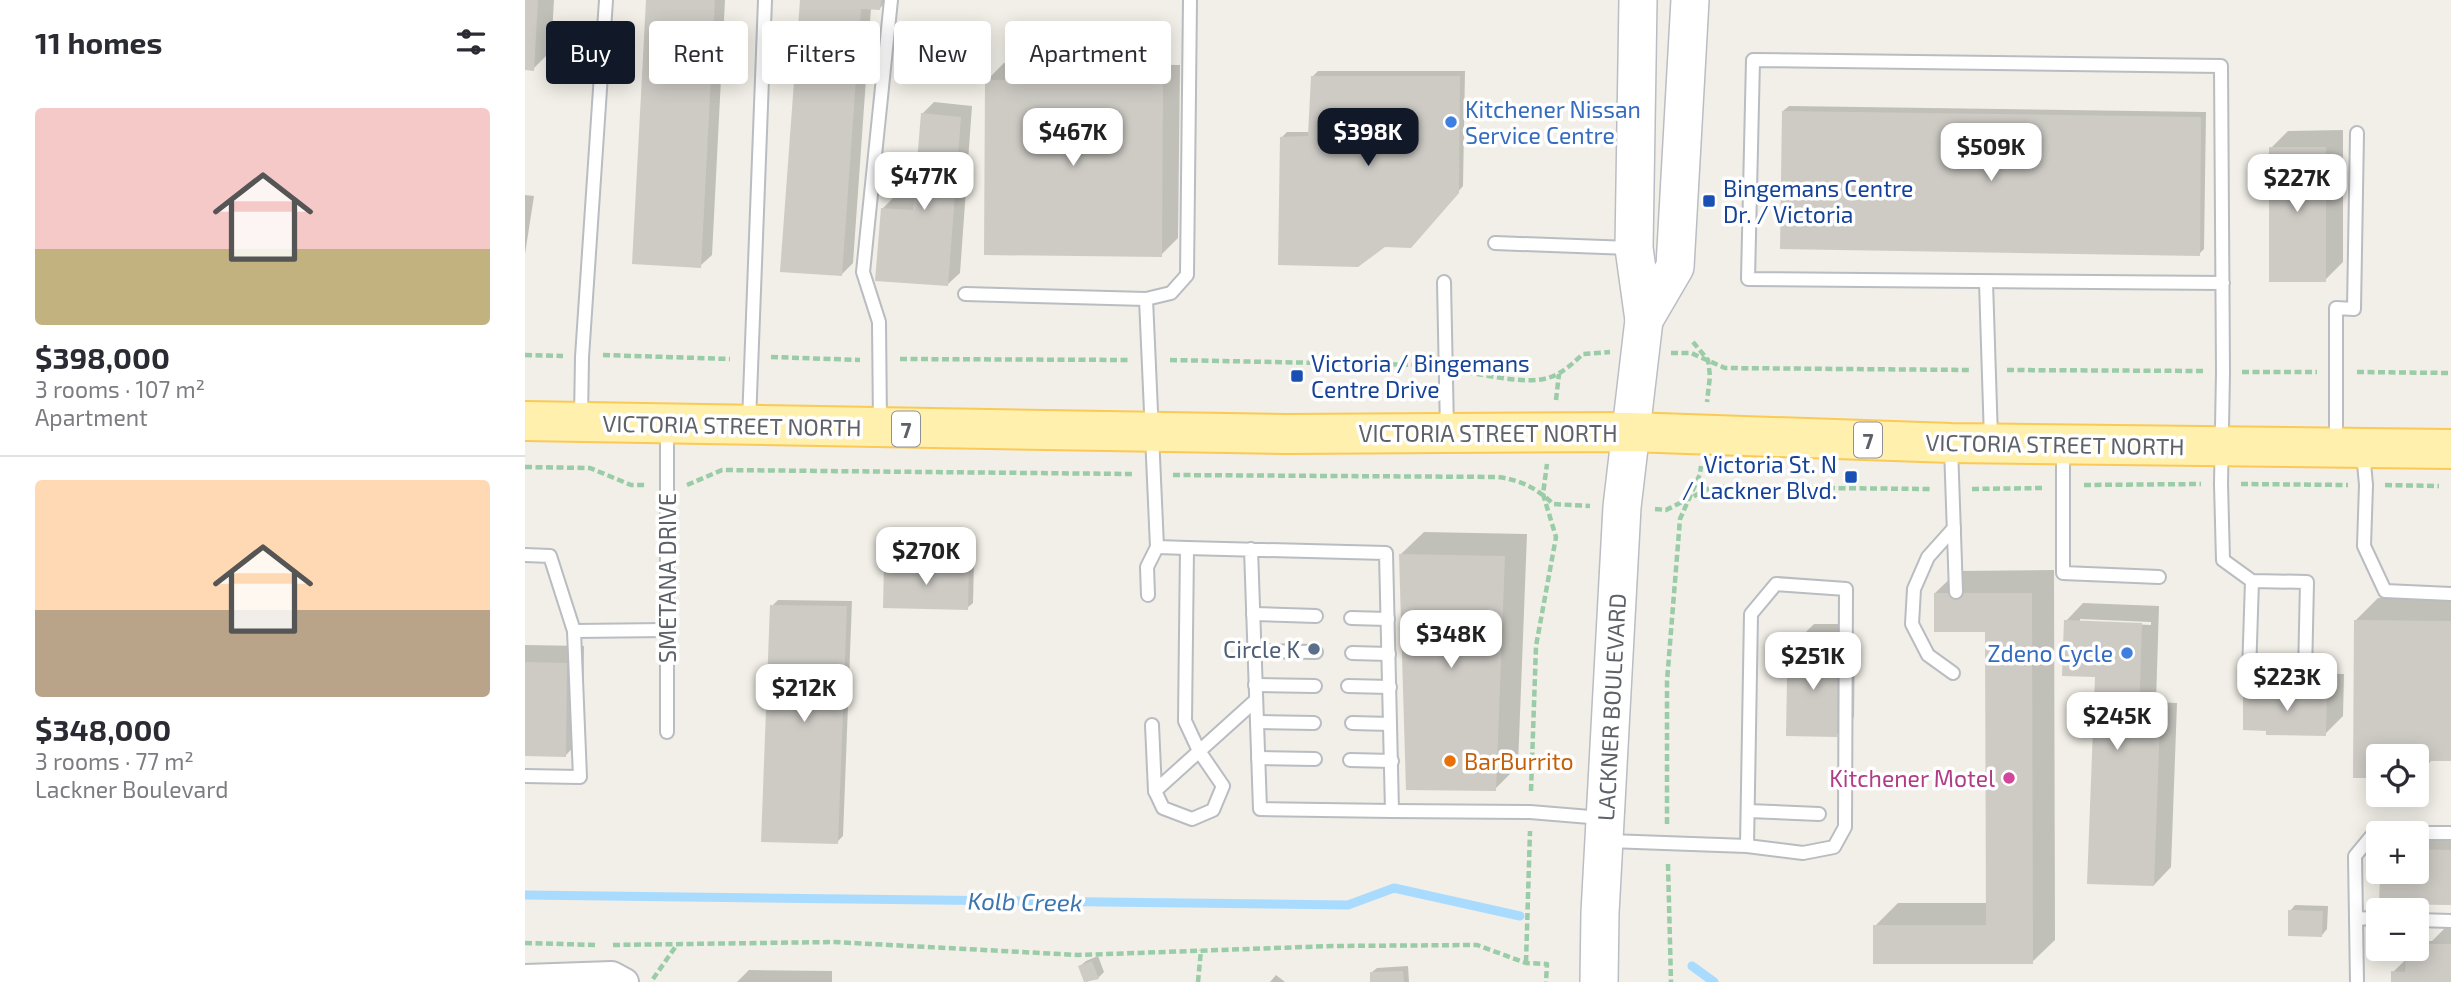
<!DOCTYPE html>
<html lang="en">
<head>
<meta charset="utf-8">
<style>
  body { margin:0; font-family:"Exo 2",sans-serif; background:#f2f2f3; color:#2b2b33; height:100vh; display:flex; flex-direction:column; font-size:26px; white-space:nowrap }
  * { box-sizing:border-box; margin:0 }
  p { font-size:23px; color:#7c7c81 }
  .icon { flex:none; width:38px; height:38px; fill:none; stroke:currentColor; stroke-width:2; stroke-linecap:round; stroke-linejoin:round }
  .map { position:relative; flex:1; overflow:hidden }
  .drawer { display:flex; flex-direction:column; background:#fff; width:525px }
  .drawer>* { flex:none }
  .hud { position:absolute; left:21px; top:21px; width:665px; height:63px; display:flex; gap:14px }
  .buttons { position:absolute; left:1841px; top:744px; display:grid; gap:14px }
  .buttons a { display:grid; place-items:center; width:63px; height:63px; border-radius:7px; background:#fff; box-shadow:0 4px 18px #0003; font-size:35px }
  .price { position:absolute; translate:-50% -60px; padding:0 16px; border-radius:14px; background:#fff; color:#222; font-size:23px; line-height:46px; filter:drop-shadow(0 2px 4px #0008) }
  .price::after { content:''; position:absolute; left:50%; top:42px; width:21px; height:16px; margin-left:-10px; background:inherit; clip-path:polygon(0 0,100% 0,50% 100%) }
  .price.on { background:#111827; color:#fff }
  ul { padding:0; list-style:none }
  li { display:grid; align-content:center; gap:14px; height:371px; padding:0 35px }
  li+li { border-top:2px solid #e1e1e2 }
  li span { display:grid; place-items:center; height:217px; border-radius:7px; color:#555 }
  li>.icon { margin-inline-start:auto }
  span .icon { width:126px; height:126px; fill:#fffc; stroke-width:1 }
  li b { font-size:30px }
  h2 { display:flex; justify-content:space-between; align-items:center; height:84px; padding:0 35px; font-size:30px }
  .tag { padding:0 24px; border-radius:7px; background:#fff; box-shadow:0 4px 18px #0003; font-size:24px; line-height:63px }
  .tag.on { background:#111827; color:#fff }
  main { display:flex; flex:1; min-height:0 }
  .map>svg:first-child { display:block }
</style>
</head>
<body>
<main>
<section class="drawer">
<h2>11 homes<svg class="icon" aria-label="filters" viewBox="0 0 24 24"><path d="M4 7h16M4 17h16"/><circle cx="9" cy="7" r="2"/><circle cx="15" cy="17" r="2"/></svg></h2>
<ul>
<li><span style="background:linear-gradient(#f6c9c9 65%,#c2b280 0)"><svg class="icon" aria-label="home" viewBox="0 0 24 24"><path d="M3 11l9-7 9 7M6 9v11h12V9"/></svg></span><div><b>$398,000</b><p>3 rooms · 107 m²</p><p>Apartment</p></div></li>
<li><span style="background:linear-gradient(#ffd9b3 60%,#b9a48a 0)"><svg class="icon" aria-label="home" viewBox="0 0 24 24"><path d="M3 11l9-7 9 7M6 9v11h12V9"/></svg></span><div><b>$348,000</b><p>3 rooms · 77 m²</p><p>Lackner Boulevard</p></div></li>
</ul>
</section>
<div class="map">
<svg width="1926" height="982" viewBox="0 0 1926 982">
  <rect width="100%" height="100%" fill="#f1efe7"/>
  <!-- shadow -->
  <g fill="#0003" fill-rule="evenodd">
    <polygon points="0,0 29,0 26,51 8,69 0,69"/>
    <polygon points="123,0 200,0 187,255 175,266"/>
    <polygon points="277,0 363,0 354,9 346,8 328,263 316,275"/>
    <polygon points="479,63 655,65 653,238 636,255 462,80"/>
    <polygon points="793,71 940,71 938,186 891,240 756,138 762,132 785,132 787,77"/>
    <polygon points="409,102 447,106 435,273 423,284 357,209 369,197 391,198 397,114"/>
    <polygon points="1264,106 1681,112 1679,249 1674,254 1258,111"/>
    <polygon points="1818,130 1818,262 1800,280 1746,148 1763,131"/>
    <polygon points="0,195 9,196 0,254"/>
    <polygon points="899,532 1002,534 993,766 970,789 876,554"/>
    <polygon points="367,560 449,562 448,603 442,608 361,566"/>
    <polygon points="1529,570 1530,940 1507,962 1350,926 1373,903 1463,903 1462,630 1410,593 1433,571"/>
    <polygon points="1853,598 1926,599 1926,759 1908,759 1892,775 1892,756 1853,756 1853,777 1829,777 1831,620"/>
    <polygon points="253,600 327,601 318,836 312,842 247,606"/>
    <path d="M1558 603 1634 606 1631 702 1652 703 1646 867 1629 885 1572 676 1541 621ZM1555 619 1626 622V625L1555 622Z"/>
    <polygon points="1289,624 1322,624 1322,638 1330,638 1329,717 1311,735 1263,679 1272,671 1272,641"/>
    <polygon points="0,645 59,646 58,737 41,755 0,755"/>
    <polygon points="1761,673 1819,674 1818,716 1800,734 1720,697 1738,680 1754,680"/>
    <polygon points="1926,832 1926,904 1856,902 1857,872 1892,872 1892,833"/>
    <polygon points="1770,905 1803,906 1802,929 1797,935 1765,911"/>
    <polygon points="1921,927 1926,927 1926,982 1868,982 1868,972 1900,941 1907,941"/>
    <polygon points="573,956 579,972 573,978 561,982 555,966 561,961"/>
    <polygon points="883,966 884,982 847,982 846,973 852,968"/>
    <polygon points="224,970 307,971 307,982 212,982"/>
    <polygon points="751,975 760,982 745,982"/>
  </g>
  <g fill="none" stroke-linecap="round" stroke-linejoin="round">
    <!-- stream -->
    <g stroke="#a9dbff" stroke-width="9">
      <polyline points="0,895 823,905 869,888 995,916"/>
      <polyline points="1167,966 1189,982"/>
    </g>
  </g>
  <!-- building -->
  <g fill="#cecbc5">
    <polygon points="0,0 13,0 9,71 0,70"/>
    <polygon points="121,0 190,0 176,268 107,264"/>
    <polygon points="275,0 356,0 355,10 336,9 317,276 255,272"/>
    <polygon points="786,76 935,76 934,193 886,248 860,247 833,267 753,265 755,137 783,136"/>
    <polygon points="460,80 638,82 637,257 459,255"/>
    <polygon points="1257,111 1676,117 1675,256 1255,249"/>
    <polygon points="396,113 436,117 423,286 350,281 356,208 388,210"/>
    <rect x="1744" y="147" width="57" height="135"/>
    <polygon points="874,554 980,556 971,791 881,790"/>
    <polygon points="359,565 444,567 443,610 358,608"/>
    <polygon points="1409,593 1507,593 1508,964 1348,964 1348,925 1461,925 1460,632 1409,632"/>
    <polygon points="245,605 322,606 313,844 236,842"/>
    <polygon points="1539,620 1617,623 1614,719 1635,720 1629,886 1562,884 1570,677 1537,676"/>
    <polygon points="1829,620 1926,621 1926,761 1892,761 1892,756 1853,756 1853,778 1828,778"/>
    <polygon points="1270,641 1305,641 1305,655 1313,655 1312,737 1261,736 1262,678 1270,678"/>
    <polygon points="0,662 42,663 41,757 0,756"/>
    <polygon points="1742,690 1802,691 1801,736 1741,735 1741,731 1718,730 1718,697 1742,697"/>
    <polygon points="1892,849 1926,850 1926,905 1854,904 1855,872 1892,872"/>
    <polygon points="1763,910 1798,911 1797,937 1763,936"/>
    <polygon points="1901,944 1926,944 1926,982 1866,982 1866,971 1880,972 1881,957 1901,958"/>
    <polygon points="567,961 574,979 559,982 553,966"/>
    <polygon points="878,971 879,982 845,982 845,972"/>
  </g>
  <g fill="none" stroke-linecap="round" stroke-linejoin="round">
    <defs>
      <g id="service">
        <polyline points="970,243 1105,248"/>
        <polyline points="919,282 922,430"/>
        <polyline points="1461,282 1466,439"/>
        <polyline points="1698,283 1223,279 1228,60 1696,66 1698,372 1696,484 1698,560 1727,581 1724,673 1780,674 1782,582 1727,581"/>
        <polyline points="440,294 621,299 646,293 662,275 665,0"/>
        <polyline points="621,299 632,547 662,548 861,553 867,811 735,809 726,549"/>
        <polyline points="56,419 57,357 81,0"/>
        <polyline points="224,422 240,0"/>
        <polyline points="355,424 354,322 338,272 366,0"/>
        <polyline points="1811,444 1811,308 1829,309 1832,133"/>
        <polyline points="1426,447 1431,592"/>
        <polyline points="1538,448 1538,573 1634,577"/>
        <polyline points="1838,452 1841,485 1839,546 1860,591 1926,594"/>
        <polyline points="0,555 25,556 49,631"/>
        <polyline points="623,595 622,567 632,547"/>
        <polyline points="728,614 791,616"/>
        <polyline points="826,618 863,619"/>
        <polyline points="729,651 791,652"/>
        <polyline points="827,653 864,654"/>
        <polyline points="1428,673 1403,655 1387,624 1389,589 1403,557 1429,528"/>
        <polyline points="730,685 790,686"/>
        <polyline points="823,686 865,687"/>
        <polyline points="732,722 789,723"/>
        <polyline points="827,723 865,724"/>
        <polyline points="627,725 630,791 731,700"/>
        <polyline points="142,732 142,428"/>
        <polyline points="733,758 790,759"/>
        <polyline points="825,760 867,761"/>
        <polyline points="0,776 55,777 49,631 142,630"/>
        <polyline points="630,791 638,808 667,819 688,810 698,786 674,751 660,721 662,548"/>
        <polyline points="867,811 1005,812 1077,818"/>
        <polyline points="1223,811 1294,814"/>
        <polyline points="1084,841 1222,846 1278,853 1309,847 1320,827 1321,589 1251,584 1226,614 1222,846"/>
        <polyline points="1831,918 1830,856 1849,833 1926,833"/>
        <polyline points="1892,920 1926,921"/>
        <polyline points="1832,982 1831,918 1853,919"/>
      </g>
      <polyline id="minor" points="0,978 87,975 100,982"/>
      <g id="secondary">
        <polyline points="1119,320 1150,267 1165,0"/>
        <polyline points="1074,982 1075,913 1097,507 1119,320 1109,248 1113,0"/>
      </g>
      <polyline id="primary" points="0,421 761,434 1105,432 1426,443 1926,449"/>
    </defs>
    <!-- service casing -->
    <use href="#service" stroke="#b9bcc1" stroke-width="16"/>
    <!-- minor casing -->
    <use href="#minor" stroke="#b9bcc1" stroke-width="30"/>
    <!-- secondary casing -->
    <use href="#secondary" stroke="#babdc3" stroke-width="40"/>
    <!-- primary casing -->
    <use href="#primary" stroke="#fbc956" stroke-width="42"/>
    <!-- path -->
    <g stroke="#9acca8" stroke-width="4.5" stroke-dasharray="7 3.5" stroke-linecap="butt">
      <polyline points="1168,342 1183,360 1185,376 1182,402"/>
      <polyline points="1146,353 1166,353 1200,368 1445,370"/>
      <polyline points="0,355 38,356"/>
      <polyline points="78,355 205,359"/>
      <polyline points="246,357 335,360"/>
      <polyline points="375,359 604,360"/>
      <polyline points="645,360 902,365"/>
      <polyline points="1482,370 1680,371"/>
      <path d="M941 372C964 376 1005 385 1026 377 1039 372 1048 363 1058 354L1085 352"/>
      <polyline points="1717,372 1792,372"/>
      <polyline points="1832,372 1926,373"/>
      <polyline points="1031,400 1034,374"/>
      <polyline points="0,467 65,468 106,485 121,485"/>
      <path d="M648 475 973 477C995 480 1012 488 1028 504L1065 506"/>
      <polyline points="1716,484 1823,485"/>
      <polyline points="162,485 197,470 608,474"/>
      <polyline points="1559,485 1676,484"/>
      <polyline points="1860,485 1914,486"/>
      <polyline points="1447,489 1518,488"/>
      <polyline points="1130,509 1141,510 1187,487 1406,489"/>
      <polyline points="1006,791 1011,646 1031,537 1018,494 1022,464"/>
      <polyline points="1142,824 1142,681 1155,519 1175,474 1176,466"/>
      <polyline points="1143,864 1146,982"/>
      <polyline points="0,943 73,945"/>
      <polyline points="88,945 309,942 553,955 807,946 952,945 1001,963 1022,964 1021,982"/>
      <polyline points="1001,962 1005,831"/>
      <polyline points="128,979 151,946"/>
      <polyline points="673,982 676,950"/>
    </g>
    <!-- service -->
    <use href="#service" stroke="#fff" stroke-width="12"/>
    <!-- minor -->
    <use href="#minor" stroke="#fff" stroke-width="26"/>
    <!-- secondary -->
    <use href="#secondary" stroke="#fff" stroke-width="37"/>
    <!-- primary -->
    <use href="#primary" stroke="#fff0ae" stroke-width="38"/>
  </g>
  <!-- markers -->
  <g fill="#3f7fe0" stroke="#fff" stroke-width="2.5">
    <circle cx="926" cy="122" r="7"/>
    <circle cx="1602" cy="653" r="7"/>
  </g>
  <g fill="#1a4fb4" stroke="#fff" stroke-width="2.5">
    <rect x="1177" y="194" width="14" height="14" rx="3.5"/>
    <rect x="765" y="369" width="14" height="14" rx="3.5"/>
    <rect x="1319" y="470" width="14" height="14" rx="3.5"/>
  </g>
  <circle fill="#5c6f8a" stroke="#fff" stroke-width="2.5" cx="789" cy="649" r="7"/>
  <circle fill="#e8710a" stroke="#fff" stroke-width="2.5" cx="925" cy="761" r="7"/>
  <circle fill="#d1479c" stroke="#fff" stroke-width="2.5" cx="1484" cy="778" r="7"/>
  <g text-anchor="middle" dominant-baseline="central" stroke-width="7" stroke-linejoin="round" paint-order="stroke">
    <!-- shield labels -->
    <g fill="#fff" stroke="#8e9195" stroke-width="2">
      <rect x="367" y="411.5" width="28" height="35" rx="5"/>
      <rect x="1329" y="422.5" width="28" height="35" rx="5"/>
    </g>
    <g font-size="21" font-weight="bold" fill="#5e6268">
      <text x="381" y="429">7</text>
      <text x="1343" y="440">7</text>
    </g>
    <!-- shop labels -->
    <g font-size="23" fill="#366cbe" stroke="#fff" text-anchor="start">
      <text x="940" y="109">Kitchener Nissan<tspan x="940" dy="26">Service Centre</tspan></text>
      <text x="1588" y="653" text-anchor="end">Zdeno Cycle</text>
    </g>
    <!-- transit labels -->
    <g font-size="23" fill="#164399" stroke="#fff" text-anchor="start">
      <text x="1198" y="188">Bingemans Centre<tspan x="1198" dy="26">Dr. / Victoria</tspan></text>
      <text x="786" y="363">Victoria / Bingemans<tspan x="786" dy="26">Centre Drive</tspan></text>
      <text x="1312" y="464" text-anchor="end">Victoria St. N<tspan x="1312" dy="26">/ Lackner Blvd.</tspan></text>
    </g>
    <!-- street labels -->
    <g font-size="23" fill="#5e6268" stroke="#fff">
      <text transform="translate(207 425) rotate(1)">VICTORIA STREET NORTH</text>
      <text x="963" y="433">VICTORIA STREET NORTH</text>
      <text transform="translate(1530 444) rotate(1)">VICTORIA STREET NORTH</text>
      <text transform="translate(142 578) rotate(-90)">SMETANA DRIVE</text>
      <text transform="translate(1086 707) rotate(-87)">LACKNER BOULEVARD</text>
    </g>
    <!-- service labels -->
    <g font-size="23" fill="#4e5e75" stroke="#fff" text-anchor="end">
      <text x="775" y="649">Circle K</text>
    </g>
    <!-- food labels -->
    <g font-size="23" fill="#c56008" stroke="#fff" text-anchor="start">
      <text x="939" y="761">BarBurrito</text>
    </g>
    <!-- hotel labels -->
    <g font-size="23" fill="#b23c85" stroke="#fff" text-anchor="end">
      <text x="1470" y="778">Kitchener Motel</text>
    </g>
    <!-- water labels -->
    <g font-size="24" font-style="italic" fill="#3b76b0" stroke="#fff">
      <text transform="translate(500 901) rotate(1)">Kolb Creek</text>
    </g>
  </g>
</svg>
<div class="buttons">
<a><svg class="icon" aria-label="locate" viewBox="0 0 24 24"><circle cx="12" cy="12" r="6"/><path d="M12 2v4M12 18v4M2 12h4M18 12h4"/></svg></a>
<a>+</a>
<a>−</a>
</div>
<b class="price" style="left:548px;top:168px">$467K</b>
<b class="price on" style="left:843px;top:168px">$398K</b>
<b class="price" style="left:1466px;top:183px">$509K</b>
<b class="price" style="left:399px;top:212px">$477K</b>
<b class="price" style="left:1772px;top:214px">$227K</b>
<b class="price" style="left:401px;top:587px">$270K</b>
<b class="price" style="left:926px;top:670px">$348K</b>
<b class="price" style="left:1288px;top:692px">$251K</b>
<b class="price" style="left:1762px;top:713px">$223K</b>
<b class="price" style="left:279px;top:724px">$212K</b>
<b class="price" style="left:1592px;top:752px">$245K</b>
<div class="hud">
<a class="tag on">Buy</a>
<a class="tag">Rent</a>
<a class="tag">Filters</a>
<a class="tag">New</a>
<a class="tag">Apartment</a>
</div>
</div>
</main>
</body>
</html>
